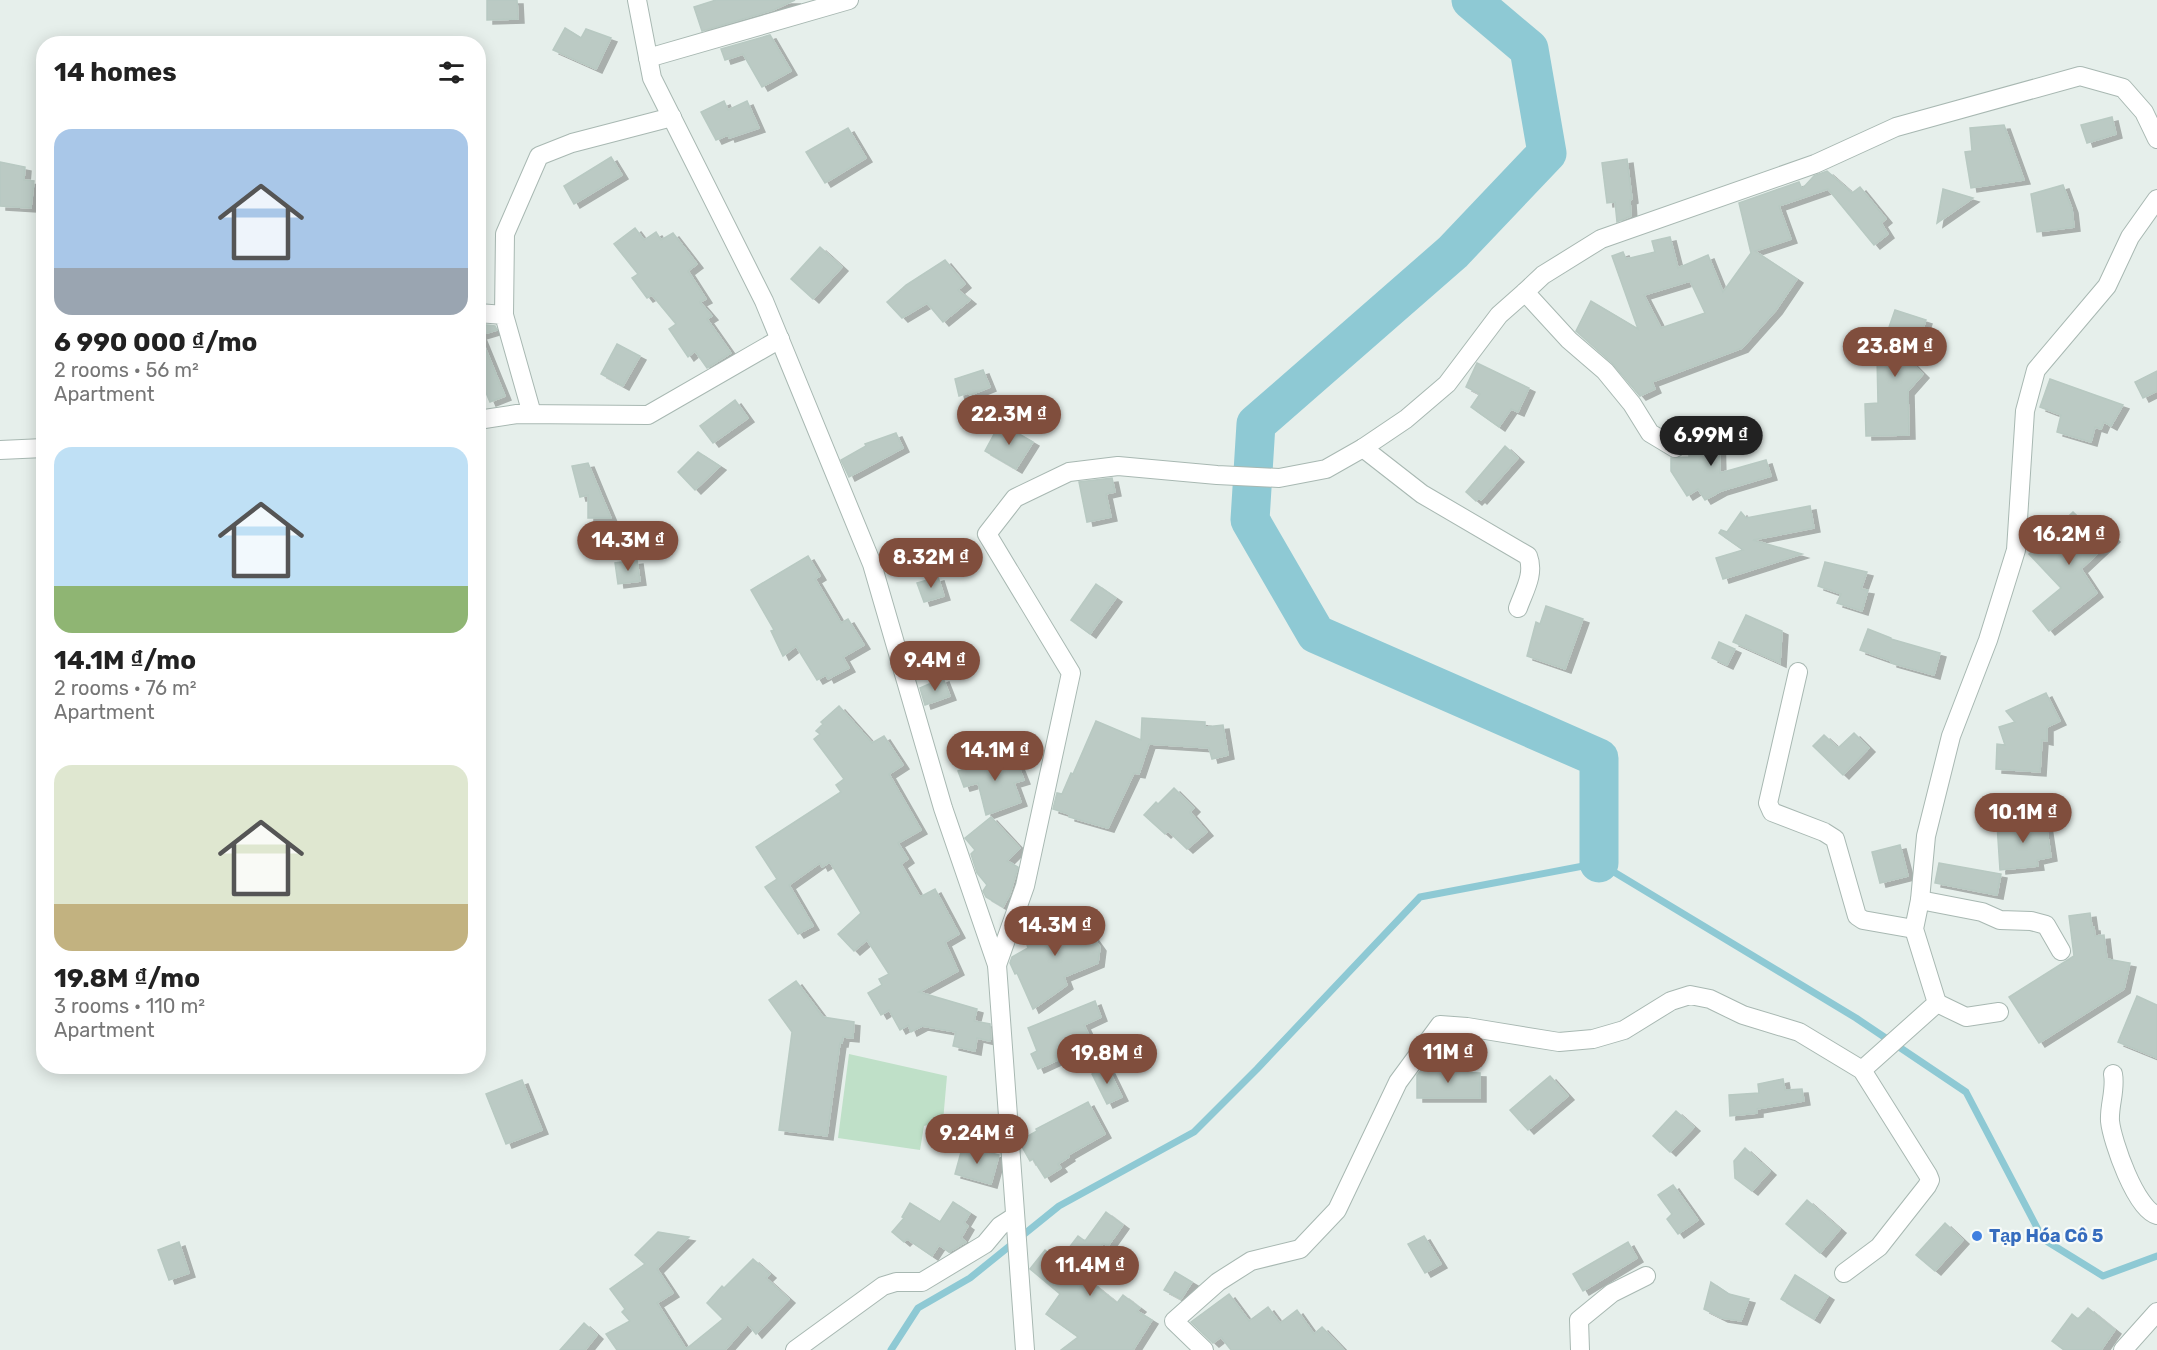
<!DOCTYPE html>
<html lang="en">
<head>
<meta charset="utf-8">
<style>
  body { margin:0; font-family:Rubik,sans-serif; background:#f6f6f6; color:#222; height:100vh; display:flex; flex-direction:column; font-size:22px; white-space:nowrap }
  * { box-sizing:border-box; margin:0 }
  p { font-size:20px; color:#767676 }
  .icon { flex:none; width:33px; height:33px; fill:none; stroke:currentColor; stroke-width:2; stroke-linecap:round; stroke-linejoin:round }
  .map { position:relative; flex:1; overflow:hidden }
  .sheet { position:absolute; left:36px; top:36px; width:450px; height:1038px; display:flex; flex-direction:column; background:#fff; border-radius:24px; box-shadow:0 3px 15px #0003 }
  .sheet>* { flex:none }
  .price { position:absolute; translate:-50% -51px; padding:0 14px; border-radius:21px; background:#804e3d; color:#fff; font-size:20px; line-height:39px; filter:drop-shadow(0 2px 3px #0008) }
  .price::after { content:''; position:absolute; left:50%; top:36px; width:18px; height:14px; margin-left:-9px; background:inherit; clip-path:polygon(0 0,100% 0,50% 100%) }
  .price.current { background:#222; color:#fff }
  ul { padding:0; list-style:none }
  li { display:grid; align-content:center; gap:12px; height:318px; padding:0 18px }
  li span { display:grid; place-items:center; height:186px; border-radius:18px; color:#555 }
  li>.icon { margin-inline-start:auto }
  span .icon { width:108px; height:108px; fill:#fffc; stroke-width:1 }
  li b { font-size:26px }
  h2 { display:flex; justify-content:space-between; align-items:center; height:72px; padding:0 18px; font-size:26px }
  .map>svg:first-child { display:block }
</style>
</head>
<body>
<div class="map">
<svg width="2157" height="1350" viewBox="0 0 2157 1350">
  <defs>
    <filter id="shadow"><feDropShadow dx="6" dy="4" stdDeviation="0" flood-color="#0004"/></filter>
  </defs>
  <rect width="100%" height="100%" fill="#e6efeb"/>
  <!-- green -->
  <polygon fill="#bfe0c8" points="849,1054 947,1076 943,1121 924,1126 920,1150 838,1138"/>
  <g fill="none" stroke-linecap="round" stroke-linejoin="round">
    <!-- stream -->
    <polyline stroke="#8ec9d4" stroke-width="7" points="891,1350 918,1308 970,1278 1059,1206 1194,1132 1257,1069 1420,897 1599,863 1856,1018 1966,1092 2043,1239 2103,1276 2157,1256"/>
    <!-- river -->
    <polyline stroke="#8ec9d4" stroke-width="39" points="1471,0 1529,49 1547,153 1453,252 1256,424 1250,520 1316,634 1599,758 1599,863"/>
  </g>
  <!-- building -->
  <g fill="#bbcac4" stroke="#b8c9c2" stroke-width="1.5" fill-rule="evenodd" filter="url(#shadow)">
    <polygon points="487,0 517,0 518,19 487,20"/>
    <polygon points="716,0 795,0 773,10 702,31 694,7"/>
    <polygon points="565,28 581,38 586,29 611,38 596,69 553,50"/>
    <polygon points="770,35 791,71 762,87 743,54 725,60 721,49"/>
    <polygon points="724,101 728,110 747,101 759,128 729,138 728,135 716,140 701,112"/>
    <polygon points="2112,117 2116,134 2087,143 2081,125"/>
    <polygon points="2004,125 2024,180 1971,188 1965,152 1972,151 1970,128"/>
    <polygon points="848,128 866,158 825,183 806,152"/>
    <polygon points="611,157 622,175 574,204 564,186"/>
    <polygon points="1627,159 1632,199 1630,200 1631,216 1617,222 1615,202 1607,203 1602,163"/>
    <polygon points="0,162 25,167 24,180 34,181 31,208 0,206"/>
    <path d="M1827 171 1852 193 1860 187 1886 219 1881 223 1888 234 1874 245 1828 189 1779 206 1791 239 1755 251 1797 279 1776 310 1742 348 1652 382 1655 389 1640 396 1612 363 1576 331 1591 301 1638 329 1612 256 1623 252 1626 259 1655 252 1652 241 1670 237 1678 268 1708 255 1723 292 1751 253 1739 203 1799 182 1802 189 1814 176ZM1690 281 1705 313 1661 328 1644 295Z"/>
    <polygon points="2063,185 2072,209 2074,227 2037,232 2031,194"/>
    <polygon points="1943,189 1973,198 1937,223"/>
    <polygon points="635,228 644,240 656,232 661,240 673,233 697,264 688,271 706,299 700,302 712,316 707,319 731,353 707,368 695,351 688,357 669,329 676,324 652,295 647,298 632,278 638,274 614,244"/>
    <polygon points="820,247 842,267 813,299 791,279"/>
    <polygon points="945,260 965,284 958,290 970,300 943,322 927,303 902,318 887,302 906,285"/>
    <polygon points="1895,310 1926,320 1911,362 1923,374 1908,391 1909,435 1866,436 1865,404 1878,403 1877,357 1879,356"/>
    <polygon points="478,324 495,326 497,330 480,335 505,396 490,402 478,374"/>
    <polygon points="617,344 640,356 623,386 601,374"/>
    <polygon points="1477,363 1529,388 1518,412 1511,409 1499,427 1471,407 1480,394 1466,387"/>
    <polygon points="983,370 990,387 970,395 968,393 959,396 955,379"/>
    <polygon points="2157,371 2157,391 2143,398 2135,382"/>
    <polygon points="2050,379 2092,394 2123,405 2111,426 2104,422 2101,429 2095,427 2091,442 2057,432 2061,415 2040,407"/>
    <polygon points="735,400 748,418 713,443 700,426"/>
    <polygon points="1000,423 1033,442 1016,469 985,451"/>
    <polygon points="1688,427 1708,427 1708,431 1719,430 1720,473 1766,460 1771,476 1721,491 1705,500 1698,489 1687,496 1671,471 1671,458 1689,457"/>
    <polygon points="896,433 903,448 849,477 841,460 866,446 865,444"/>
    <polygon points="1505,446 1518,458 1481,500 1479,498 1476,501 1466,492"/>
    <polygon points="698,452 720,466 695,490 678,472"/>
    <polygon points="588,463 600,492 611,518 588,518 588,495 580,497 572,466"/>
    <polygon points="1112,478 1115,492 1106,494 1111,517 1087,522 1079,482"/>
    <polygon points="1810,506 1814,528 1753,540 1802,554 1723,579 1716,558 1743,550 1719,533 1721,530 1727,532 1741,512 1746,518"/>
    <polygon points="2073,512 2088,526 2095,519 2114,538 2081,569 2097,593 2049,631 2033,611 2061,588 2029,554"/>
    <polygon points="808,556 820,576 815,579 841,623 848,619 864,645 843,657 849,668 828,679 826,675 817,680 796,646 783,656 771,631 774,630 751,590"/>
    <polygon points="637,560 640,581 618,584 615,563"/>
    <polygon points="1825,562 1867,572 1861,589 1868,590 1862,611 1837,603 1841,594 1818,586"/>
    <polygon points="938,577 944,596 924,602 917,583"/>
    <polygon points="1096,584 1116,598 1090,634 1071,620"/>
    <polygon points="1546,606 1583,619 1565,669 1527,656 1536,622 1540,624"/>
    <polygon points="1746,615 1782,631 1780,663 1733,642"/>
    <polygon points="1868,629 1891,638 1891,639 1940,653 1934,675 1891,663 1891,661 1860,650"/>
    <polygon points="1719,642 1735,649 1727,665 1712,658"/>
    <polygon points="943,678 950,696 925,705 920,688"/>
    <polygon points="2046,693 2060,721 2047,727 2047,741 2042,740 2040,772 1996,769 1997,744 2005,745 1999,727 2015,722 2006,711"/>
    <polygon points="839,706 872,743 884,736 903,765 889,774 921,830 898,843 908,859 901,864 920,897 935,889 959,934 945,942 958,971 919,992 977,1009 974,1021 990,1024 991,1038 990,1041 977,1038 975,1051 953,1046 956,1032 922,1026 911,1032 908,1025 900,1030 889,1010 881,1015 868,993 882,985 879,979 889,974 867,940 854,951 838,934 861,913 830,862 822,867 820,863 789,885 813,926 798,934 765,887 777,879 756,847 841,792 836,785 844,779 814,739 820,734 816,731 823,724 821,722"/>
    <polygon points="1142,718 1205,722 1205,727 1223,725 1228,755 1212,759 1209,748 1149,744 1139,774 1134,773 1108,828 1069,817 1069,814 1053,809 1057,793 1062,794 1071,773 1073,774 1096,721 1141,740"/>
    <polygon points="1854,733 1869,748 1843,775 1813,746 1824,735 1838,748"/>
    <polygon points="1004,755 1006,759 1014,755 1024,780 1014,783 1021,802 986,815 978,783 964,787 958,771"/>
    <polygon points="1174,788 1194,808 1190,812 1207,832 1187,849 1168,831 1165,834 1144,815 1156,802 1158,804"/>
    <polygon points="991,817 1020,848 1007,861 1018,867 1010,894 1003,907 986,897 983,891 987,885 977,873 971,854 975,850 965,838"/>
    <polygon points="2045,817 2051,857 2037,860 2038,866 2000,870 1997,824 2020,823 2020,820"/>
    <polygon points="1900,845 1908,876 1880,883 1872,852"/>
    <polygon points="1939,863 2001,874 1997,895 1935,883"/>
    <polygon points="1053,908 1075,912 1100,947 1098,963 1064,977 1067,985 1033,1009 1017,973 1015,974 1010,963 1012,957 1028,948 1027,945 1049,935"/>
    <polygon points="2090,913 2092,927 2094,927 2095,936 2104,935 2107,959 2130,963 2124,989 2039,1043 2009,997 2074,956 2069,916"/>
    <polygon points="796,981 823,1017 854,1022 853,1038 843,1037 842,1043 840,1043 827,1136 779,1130 792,1032 769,1000"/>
    <polygon points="2137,996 2157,1005 2157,1058 2118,1042"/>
    <polygon points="1095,1001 1101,1017 1084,1025 1093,1044 1038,1069 1031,1054 1037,1051 1028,1028"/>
    <polygon points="1107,1066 1122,1097 1107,1104 1092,1074"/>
    <polygon points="1422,1069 1447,1069 1447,1072 1480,1073 1480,1098 1417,1098 1417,1075"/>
    <polygon points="1550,1076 1568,1096 1528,1130 1510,1110"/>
    <polygon points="1783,1079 1785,1090 1802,1089 1804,1101 1757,1109 1757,1113 1730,1116 1729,1095 1759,1093 1758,1084"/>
    <polygon points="522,1080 542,1130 506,1144 486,1094"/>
    <polygon points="1088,1102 1105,1134 1068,1155 1069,1157 1058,1164 1061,1168 1045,1178 1033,1159 1030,1161 1021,1145 1021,1140 1037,1131 1036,1129"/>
    <polygon points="1676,1111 1694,1127 1670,1152 1653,1136"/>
    <polygon points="963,1145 999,1155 991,1184 955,1174"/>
    <polygon points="1745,1148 1770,1171 1752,1191 1735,1178 1734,1161"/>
    <polygon points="1673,1185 1698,1220 1678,1234 1667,1219 1672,1214 1658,1195"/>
    <polygon points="1807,1200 1840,1229 1820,1253 1786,1224"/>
    <polygon points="953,1202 970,1213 964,1223 968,1226 961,1238 966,1242 949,1252 939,1245 932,1256 907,1239 904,1242 892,1232 904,1218 902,1217 910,1203 940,1222"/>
    <polygon points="1106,1212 1123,1225 1108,1246 1103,1243 1082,1275 1117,1303 1123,1295 1140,1308 1137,1311 1152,1320 1133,1350 1061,1350 1078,1337 1046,1314 1060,1294 1030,1269 1045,1250 1059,1261 1078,1236 1085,1241"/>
    <polygon points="1945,1223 1963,1240 1935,1271 1916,1255"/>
    <polygon points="658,1232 689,1237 657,1269 673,1293 657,1303 686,1349 723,1319 707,1303 722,1286 724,1288 753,1259 770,1274 766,1278 789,1299 756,1334 748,1324 725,1350 617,1350 606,1334 630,1321 622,1312 625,1309 610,1289 645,1264 635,1255"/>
    <polygon points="1424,1236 1441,1264 1425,1273 1408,1244"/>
    <polygon points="179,1242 189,1273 169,1280 158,1250"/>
    <polygon points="1628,1242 1637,1258 1583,1291 1573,1274"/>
    <polygon points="1175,1272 1192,1282 1181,1299 1164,1290"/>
    <polygon points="1795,1275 1828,1296 1814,1319 1781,1299"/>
    <polygon points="1711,1282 1729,1294 1749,1299 1741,1321 1722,1318 1704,1309"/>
    <polygon points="1229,1294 1249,1321 1268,1307 1280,1323 1297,1310 1314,1334 1322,1327 1344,1350 1231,1350 1221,1337 1213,1343 1191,1322"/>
    <polygon points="2088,1308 2115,1330 2101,1350 2064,1350 2052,1341 2072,1314 2078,1319"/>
    <polygon points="584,1323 597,1335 585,1350 560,1350"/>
  </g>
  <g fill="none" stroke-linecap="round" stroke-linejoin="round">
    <defs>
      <g id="minor">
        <polyline points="648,58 849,0"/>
        <polyline points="1525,292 1569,340 1605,371 1632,404 1650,433 1675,448"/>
        <polyline points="478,313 504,315 532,414"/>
        <polyline points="504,315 505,234 539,156 572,143 672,117"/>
        <polyline points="478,420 517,414 648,415 780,339"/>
        <path d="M1363 448 1422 494 1528 556C1535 574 1524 591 1518 608"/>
        <polyline points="0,450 44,448"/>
        <polyline points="1798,672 1768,803 1772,812 1824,832 1835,839 1857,916 1863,920 1914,929"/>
        <polyline points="1920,900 1982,912 2000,920 2031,921 2046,925 2061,951"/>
        <polyline points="997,965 1025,886 1071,673 987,534 1015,498 1069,472 1118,466 1217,475 1279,478 1326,469 1363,448 1406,419 1447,384 1499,315 1525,292 1543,275 1601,239 1815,164 1896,127 2080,76 2123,88 2144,112 2157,139"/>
        <polyline points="1937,1003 1966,1017 1999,1012"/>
        <polyline points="1862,1070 1937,1003 1914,929 1920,900 1926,836 1951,736 1988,640 2016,550 2025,411 2036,370 2107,286 2130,237 2157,199"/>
        <path d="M2113 1074C2116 1090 2109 1105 2110 1121 2112 1141 2136 1210 2157 1215"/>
        <polyline points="795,1350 883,1286 896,1282 922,1282 985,1244 1000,1226 1014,1217"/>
        <polyline points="1204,1350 1174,1321 1218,1282 1251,1261 1300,1249 1337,1210 1398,1082 1440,1025 1467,1027 1559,1042 1593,1039 1624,1030 1671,1001 1690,995 1710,999 1743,1015 1799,1032 1862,1070 1928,1175 1930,1180 1927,1186 1879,1247 1844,1273"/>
        <polyline points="1580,1350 1579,1320 1612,1293 1646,1276"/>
        <polyline points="2123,1350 2157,1312"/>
      </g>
      <polyline id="tertiary" points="637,0 652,78 764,301 872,564 943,808 997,965 1025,1350"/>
    </defs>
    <!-- minor casing -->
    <use href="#minor" stroke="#a8b8b2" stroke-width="20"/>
    <!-- tertiary casing -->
    <use href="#tertiary" stroke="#a8b8b2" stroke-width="20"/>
    <!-- minor -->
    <use href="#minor" stroke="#fff" stroke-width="18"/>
    <!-- tertiary -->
    <use href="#tertiary" stroke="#fff" stroke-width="18"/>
  </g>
  <!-- markers -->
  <circle fill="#3f7fe0" stroke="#f7fbf9" stroke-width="2" cx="1977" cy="1236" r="6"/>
  <g text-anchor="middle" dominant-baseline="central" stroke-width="4.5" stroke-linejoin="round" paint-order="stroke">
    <!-- shop labels -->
    <g font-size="18" font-weight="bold" fill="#366cbe" stroke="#f7fbf9" text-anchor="start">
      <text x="1989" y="1236">Tạp Hóa Cô 5</text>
    </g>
  </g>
</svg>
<b class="price" style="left:1895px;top:378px">23.8M ₫</b>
<b class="price" style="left:1009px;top:446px">22.3M ₫</b>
<b class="price current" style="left:1711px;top:467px">6.99M ₫</b>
<b class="price" style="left:2069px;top:566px">16.2M ₫</b>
<b class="price" style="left:628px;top:572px">14.3M ₫</b>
<b class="price" style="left:931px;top:589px">8.32M ₫</b>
<b class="price" style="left:935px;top:692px">9.4M ₫</b>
<b class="price" style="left:995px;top:782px">14.1M ₫</b>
<b class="price" style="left:2023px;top:844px">10.1M ₫</b>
<b class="price" style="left:1055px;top:957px">14.3M ₫</b>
<b class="price" style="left:1448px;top:1084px">11M ₫</b>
<b class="price" style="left:1107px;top:1085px">19.8M ₫</b>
<b class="price" style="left:977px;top:1165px">9.24M ₫</b>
<b class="price" style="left:1090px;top:1297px">11.4M ₫</b>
<section class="sheet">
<h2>14 homes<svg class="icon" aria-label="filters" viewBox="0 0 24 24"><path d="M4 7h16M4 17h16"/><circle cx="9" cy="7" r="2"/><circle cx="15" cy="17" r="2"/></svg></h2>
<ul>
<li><span style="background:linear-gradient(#a9c7e8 75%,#9aa5b1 0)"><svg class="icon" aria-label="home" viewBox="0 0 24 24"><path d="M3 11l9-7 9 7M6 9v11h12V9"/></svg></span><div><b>6 990 000 ₫/mo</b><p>2 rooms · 56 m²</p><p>Apartment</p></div></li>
<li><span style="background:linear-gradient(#bfe0f5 75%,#8fb573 0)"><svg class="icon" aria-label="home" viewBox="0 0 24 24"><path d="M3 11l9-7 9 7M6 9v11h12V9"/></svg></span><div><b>14.1M ₫/mo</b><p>2 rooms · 76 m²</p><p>Apartment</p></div></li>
<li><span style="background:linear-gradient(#dfe7d0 75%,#c2b280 0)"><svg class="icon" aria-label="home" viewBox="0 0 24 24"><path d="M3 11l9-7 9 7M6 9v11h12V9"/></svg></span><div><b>19.8M ₫/mo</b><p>3 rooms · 110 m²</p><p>Apartment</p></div></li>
</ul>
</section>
</div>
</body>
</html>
